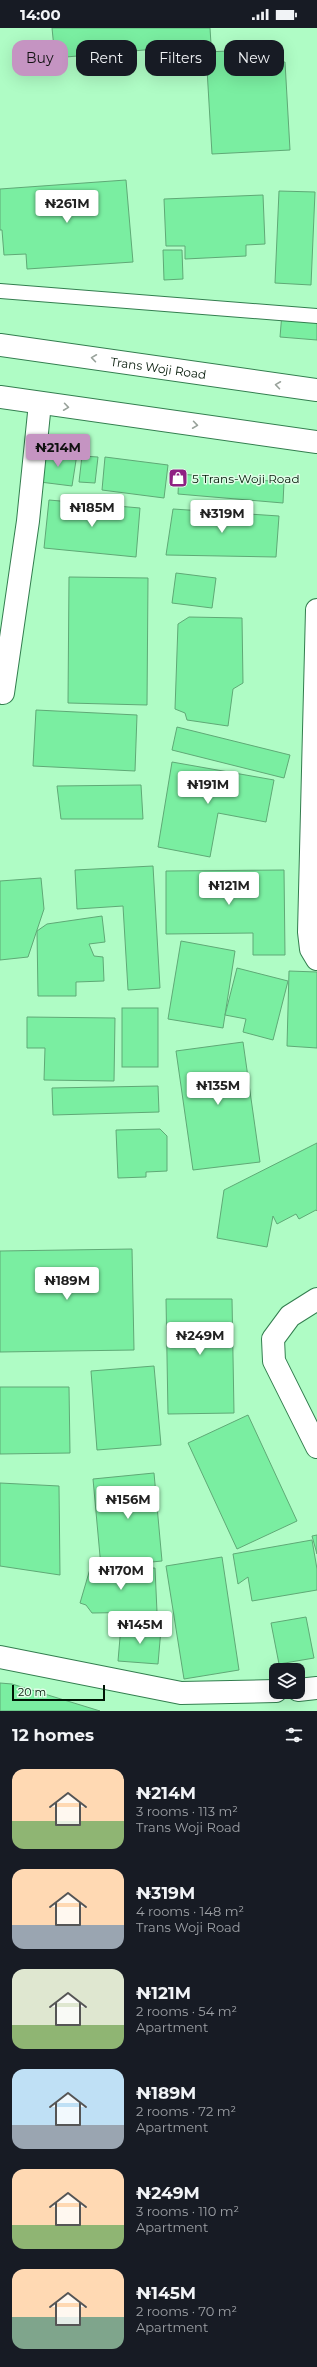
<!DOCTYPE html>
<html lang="en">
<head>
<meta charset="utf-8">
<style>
  body { margin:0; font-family:Montserrat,sans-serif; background:#242831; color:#f1f3f6; height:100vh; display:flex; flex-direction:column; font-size:15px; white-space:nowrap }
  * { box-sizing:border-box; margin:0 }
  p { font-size:13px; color:#9ea1a6 }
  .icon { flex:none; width:22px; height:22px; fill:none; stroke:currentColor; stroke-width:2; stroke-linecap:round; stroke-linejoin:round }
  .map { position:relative; height:1683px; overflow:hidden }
  .side { display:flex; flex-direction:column; background:#171b24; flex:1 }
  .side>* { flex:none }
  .guide { position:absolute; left:12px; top:12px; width:293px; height:36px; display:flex; gap:8px }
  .controls { position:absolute; left:269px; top:1635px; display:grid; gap:8px }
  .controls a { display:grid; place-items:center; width:36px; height:36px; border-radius:8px; background:#171b24; box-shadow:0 4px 16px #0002; font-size:20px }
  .scale { position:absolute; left:12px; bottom:10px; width:93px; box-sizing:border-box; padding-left:4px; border:2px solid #001605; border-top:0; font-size:11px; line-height:14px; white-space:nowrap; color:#001605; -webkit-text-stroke:3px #dffde7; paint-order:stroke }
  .price { position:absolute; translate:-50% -34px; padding:0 9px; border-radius:4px; background:#fff; color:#222; font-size:13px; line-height:26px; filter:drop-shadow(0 1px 2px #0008) }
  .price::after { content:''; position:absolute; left:50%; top:24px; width:12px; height:9px; margin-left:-6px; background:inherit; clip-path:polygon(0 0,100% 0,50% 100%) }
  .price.on { background:#c594c2; color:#111 }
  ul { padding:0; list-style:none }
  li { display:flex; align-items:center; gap:12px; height:100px; padding:0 12px }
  li span { display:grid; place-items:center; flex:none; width:112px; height:80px; border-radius:12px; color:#555 }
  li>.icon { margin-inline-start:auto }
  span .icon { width:48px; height:48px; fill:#fffc; stroke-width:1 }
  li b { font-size:17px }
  h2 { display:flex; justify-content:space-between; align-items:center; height:48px; padding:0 12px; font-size:17px }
  .chip { padding:0 14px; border-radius:12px; background:#171b24; box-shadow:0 4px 16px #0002; font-size:14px; line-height:36px }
  .chip.on { background:#c594c2; color:#111 }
  .status { display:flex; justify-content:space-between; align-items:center; height:28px; padding:0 20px; background:#171b24; direction:ltr }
  .status svg { height:11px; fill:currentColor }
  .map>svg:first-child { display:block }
</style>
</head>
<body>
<div class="status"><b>14:00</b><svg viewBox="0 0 49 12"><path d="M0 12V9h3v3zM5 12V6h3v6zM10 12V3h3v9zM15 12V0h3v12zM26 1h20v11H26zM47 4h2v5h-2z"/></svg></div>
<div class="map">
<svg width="317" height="1683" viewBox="0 0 317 1683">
  <rect width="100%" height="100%" fill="#affcc5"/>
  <!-- building -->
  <g fill="#7aeea1" stroke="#5fa976">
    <polygon points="52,0 210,0 211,16 55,30"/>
    <polygon points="252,22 252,35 285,34 290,122 212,126 206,24"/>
    <polygon points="126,152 133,234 27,241 26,226 4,227 2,202 0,202 0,161"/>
    <polygon points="279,163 315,164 311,257 275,255"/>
    <polygon points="263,167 265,216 246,217 246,228 185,231 185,218 166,218 164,171"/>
    <polygon points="163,222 182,222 183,251 164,252"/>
    <polygon points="282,285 317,286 317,312 280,309"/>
    <polygon points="45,422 77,426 72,458 40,454"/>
    <polygon points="82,428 98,429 95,455 79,454"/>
    <polygon points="105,429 168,437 164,470 102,462"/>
    <polygon points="179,446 284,454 283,475 178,466"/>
    <polygon points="49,472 140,480 136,529 44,520"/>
    <polygon points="173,481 279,488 276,529 166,527"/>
    <polygon points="176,545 216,550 212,580 172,575"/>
    <polygon points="69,549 148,550 147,677 68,675"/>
    <polygon points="189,589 242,590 243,655 233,661 228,698 187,692 185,685 175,681 178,596"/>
    <polygon points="36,682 137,687 135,743 33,738"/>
    <polygon points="177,699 290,727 284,750 172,722"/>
    <polygon points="172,734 274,752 266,794 218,785 210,829 158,819"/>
    <polygon points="141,757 143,791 61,791 57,758"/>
    <polygon points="153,838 160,960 128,962 123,878 77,881 75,842"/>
    <polygon points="284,842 285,927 253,927 253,905 166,906 166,843"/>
    <polygon points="41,850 44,881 28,929 0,932 0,853"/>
    <polygon points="102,888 105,914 89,916 94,928 103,929 104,953 76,954 76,968 38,968 37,903 47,896"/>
    <polygon points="181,913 235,923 223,1000 168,991"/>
    <polygon points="237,940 288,953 273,1012 243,1004 246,991 225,987"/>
    <polygon points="289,943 317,944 317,1020 287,1018"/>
    <rect x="122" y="980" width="36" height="59"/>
    <polygon points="27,989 115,990 114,1053 44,1052 45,1020 27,1020"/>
    <polygon points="243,1014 260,1134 193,1142 176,1023"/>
    <polygon points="158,1058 159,1084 53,1087 52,1060"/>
    <polygon points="160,1101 167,1108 167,1143 146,1144 146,1149 118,1150 116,1102"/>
    <polygon points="317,1115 317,1183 316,1182 299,1191 296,1186 277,1196 273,1188 267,1219 217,1210 224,1162"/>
    <polygon points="132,1221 134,1322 0,1324 0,1223"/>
    <polygon points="166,1271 232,1271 234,1385 168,1386"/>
    <polygon points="154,1338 161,1417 97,1422 91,1343"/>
    <polygon points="0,1359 69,1359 70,1425 0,1426"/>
    <polygon points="248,1387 297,1493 237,1521 188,1415"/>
    <polygon points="154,1445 162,1533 101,1539 93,1451"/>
    <polygon points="0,1455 59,1458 60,1547 0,1538"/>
    <polygon points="317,1507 317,1526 312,1508"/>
    <polygon points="312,1512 317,1541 317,1562 252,1573 248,1549 238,1556 233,1526"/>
    <polygon points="222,1529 239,1642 184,1651 166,1538"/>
    <polygon points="155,1540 157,1584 92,1585 86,1577 80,1575 90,1541"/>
    <polygon points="306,1589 314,1630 279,1636 271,1595"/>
    <polygon points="121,1598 161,1601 158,1636 118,1633"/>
    <polygon points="0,1655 12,1656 100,1683 0,1683"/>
  </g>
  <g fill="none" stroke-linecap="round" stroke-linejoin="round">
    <defs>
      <polyline id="service" points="0,263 317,288"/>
      <g id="minor">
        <polyline points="317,582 309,904 311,921 317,931"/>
        <polyline points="3,665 28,493 40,375"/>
        <polyline points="317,1271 290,1288 273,1311 274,1333 317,1419"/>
        <polyline points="0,1629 181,1665 276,1663"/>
        <polyline points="298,1662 317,1660"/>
      </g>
      <g id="secondary">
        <path id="s1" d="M0 317 317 362"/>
        <polyline points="0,369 317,414"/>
      </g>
    </defs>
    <!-- service casing -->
    <use href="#service" stroke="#337e4f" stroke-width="16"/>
    <!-- minor casing -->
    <use href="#minor" stroke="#337e4f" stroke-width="24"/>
    <!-- secondary casing -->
    <use href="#secondary" stroke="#337e4f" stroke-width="24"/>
    <!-- service -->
    <use href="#service" stroke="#fff" stroke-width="14"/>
    <!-- minor -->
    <use href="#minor" stroke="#fff" stroke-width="22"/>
    <!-- secondary -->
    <use href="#secondary" stroke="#fff" stroke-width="22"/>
  </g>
  <!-- one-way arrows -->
  <defs><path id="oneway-chevron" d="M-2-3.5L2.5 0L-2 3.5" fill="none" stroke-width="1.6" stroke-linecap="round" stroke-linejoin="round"/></defs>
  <g stroke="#99a29b">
    <use href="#oneway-chevron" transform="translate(94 330) rotate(-172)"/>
    <use href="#oneway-chevron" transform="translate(278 357) rotate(-172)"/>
    <use href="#oneway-chevron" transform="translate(66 379) rotate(8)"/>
    <use href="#oneway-chevron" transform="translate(195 397) rotate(8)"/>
  </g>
  <!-- icons -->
  <defs>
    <symbol id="shop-square" viewBox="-11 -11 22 22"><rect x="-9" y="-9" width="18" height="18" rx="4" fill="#8f2083" stroke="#dffde7"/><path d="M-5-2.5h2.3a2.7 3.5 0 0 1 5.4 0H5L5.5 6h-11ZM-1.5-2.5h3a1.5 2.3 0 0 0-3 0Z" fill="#fff"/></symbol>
  </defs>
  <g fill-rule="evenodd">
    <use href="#shop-square" x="167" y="439" width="22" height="22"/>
  </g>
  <g text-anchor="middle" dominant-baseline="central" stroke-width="3" stroke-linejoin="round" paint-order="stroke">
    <!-- street labels -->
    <g font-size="12" fill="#001605" stroke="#dffde7">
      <text stroke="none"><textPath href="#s1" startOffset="160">Trans Woji Road</textPath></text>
    </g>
    <!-- poi labels -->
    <g font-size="12" fill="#001605" stroke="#dffde7" text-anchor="start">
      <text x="192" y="450">5 Trans-Woji Road</text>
    </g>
  </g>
</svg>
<div class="controls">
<a><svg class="icon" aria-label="layers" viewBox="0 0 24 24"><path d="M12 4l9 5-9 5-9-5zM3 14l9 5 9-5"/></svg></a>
</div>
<div class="scale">20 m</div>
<b class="price" style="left:67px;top:196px">₦261M</b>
<b class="price on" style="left:58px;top:440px">₦214M</b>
<b class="price" style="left:92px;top:500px">₦185M</b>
<b class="price" style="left:222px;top:506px">₦319M</b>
<b class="price" style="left:208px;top:777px">₦191M</b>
<b class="price" style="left:229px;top:878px">₦121M</b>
<b class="price" style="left:218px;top:1078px">₦135M</b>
<b class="price" style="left:67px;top:1273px">₦189M</b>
<b class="price" style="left:200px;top:1328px">₦249M</b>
<b class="price" style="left:128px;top:1492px">₦156M</b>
<b class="price" style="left:121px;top:1563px">₦170M</b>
<b class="price" style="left:140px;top:1617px">₦145M</b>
<div class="guide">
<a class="chip on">Buy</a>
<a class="chip">Rent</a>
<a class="chip">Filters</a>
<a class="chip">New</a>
</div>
</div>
<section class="side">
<h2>12 homes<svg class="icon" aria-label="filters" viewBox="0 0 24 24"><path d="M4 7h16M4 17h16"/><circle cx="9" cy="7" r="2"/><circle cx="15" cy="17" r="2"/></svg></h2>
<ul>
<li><span style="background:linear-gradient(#ffd9b3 65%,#8fb573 0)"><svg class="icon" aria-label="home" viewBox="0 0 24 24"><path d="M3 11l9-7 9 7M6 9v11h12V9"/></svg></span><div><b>₦214M</b><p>3 rooms · 113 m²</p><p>Trans Woji Road</p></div></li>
<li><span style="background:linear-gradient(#ffd9b3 70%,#9aa5b1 0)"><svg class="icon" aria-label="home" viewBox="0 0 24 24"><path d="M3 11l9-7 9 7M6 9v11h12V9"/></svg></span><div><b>₦319M</b><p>4 rooms · 148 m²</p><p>Trans Woji Road</p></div></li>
<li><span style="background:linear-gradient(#dfe7d0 70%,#8fb573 0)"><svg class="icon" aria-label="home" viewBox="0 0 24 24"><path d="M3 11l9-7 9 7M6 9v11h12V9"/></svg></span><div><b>₦121M</b><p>2 rooms · 54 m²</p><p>Apartment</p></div></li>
<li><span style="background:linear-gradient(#bfe0f5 70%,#9aa5b1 0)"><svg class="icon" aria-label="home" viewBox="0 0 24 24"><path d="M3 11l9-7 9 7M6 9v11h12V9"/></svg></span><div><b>₦189M</b><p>2 rooms · 72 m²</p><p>Apartment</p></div></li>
<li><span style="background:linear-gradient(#ffd9b3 70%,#8fb573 0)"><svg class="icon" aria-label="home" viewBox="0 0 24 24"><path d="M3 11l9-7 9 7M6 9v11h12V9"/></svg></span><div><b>₦249M</b><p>3 rooms · 110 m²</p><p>Apartment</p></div></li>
<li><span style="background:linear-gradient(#ffd9b3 60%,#7fa58c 0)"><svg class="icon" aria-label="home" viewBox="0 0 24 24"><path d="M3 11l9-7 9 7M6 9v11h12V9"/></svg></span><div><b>₦145M</b><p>2 rooms · 70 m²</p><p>Apartment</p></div></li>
</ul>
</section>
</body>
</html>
